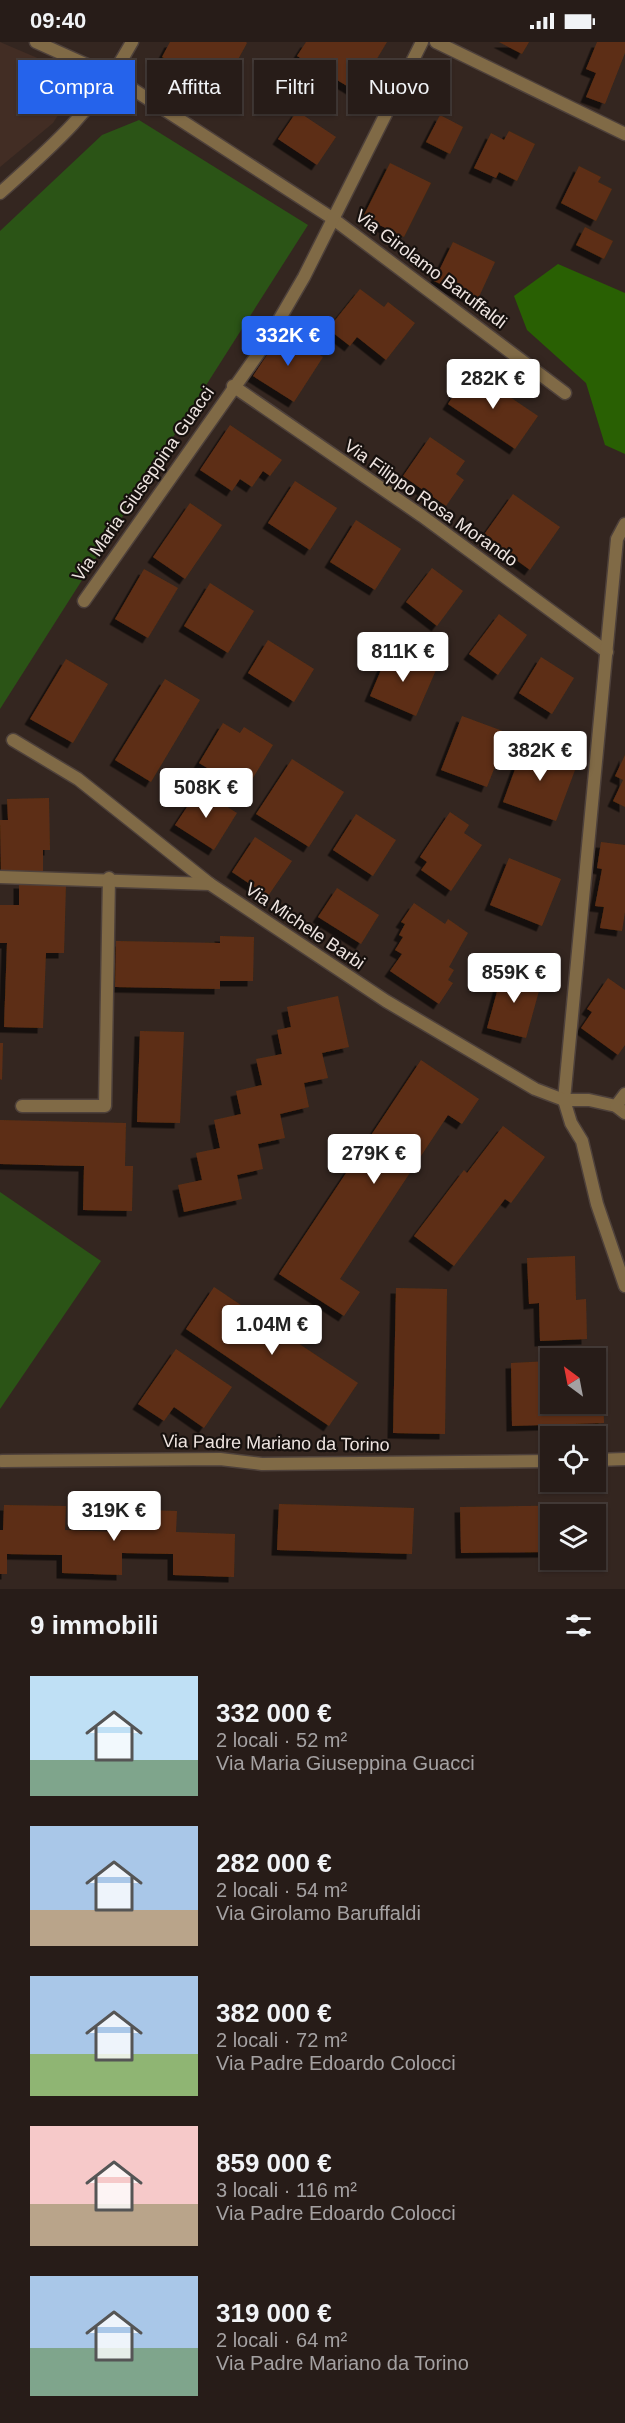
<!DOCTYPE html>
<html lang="it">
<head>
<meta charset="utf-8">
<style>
  body { margin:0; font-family:Arial,sans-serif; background:#332925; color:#f1f3f6; height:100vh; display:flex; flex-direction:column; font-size:22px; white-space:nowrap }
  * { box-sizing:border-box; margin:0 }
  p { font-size:20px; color:#a4a1a2 }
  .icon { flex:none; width:33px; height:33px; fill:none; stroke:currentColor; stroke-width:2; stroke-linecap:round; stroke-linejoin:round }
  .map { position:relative; height:1547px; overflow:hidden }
  .side { display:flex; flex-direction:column; background:#271c18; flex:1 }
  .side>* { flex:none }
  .top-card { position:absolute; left:18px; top:18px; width:590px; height:54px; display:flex; gap:12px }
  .needle { width:39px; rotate:328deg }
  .tools { position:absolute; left:540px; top:1306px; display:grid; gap:12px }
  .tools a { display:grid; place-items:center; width:66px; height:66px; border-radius:0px; background:#271c18; box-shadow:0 2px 4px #0004,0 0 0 2px #433a37; font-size:30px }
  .price { position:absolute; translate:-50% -51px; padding:0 14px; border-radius:6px; background:#fff; color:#222; font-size:20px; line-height:39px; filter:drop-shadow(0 2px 3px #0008) }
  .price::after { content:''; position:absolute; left:50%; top:36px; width:18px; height:14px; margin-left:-9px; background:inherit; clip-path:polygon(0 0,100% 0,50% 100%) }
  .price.on { background:#2563eb; color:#fff }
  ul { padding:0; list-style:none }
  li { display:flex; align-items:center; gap:18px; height:150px; padding:0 30px }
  li span { display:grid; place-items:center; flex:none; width:168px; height:120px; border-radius:0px; color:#555 }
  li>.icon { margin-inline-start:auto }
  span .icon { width:72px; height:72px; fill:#fffc; stroke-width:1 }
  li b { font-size:26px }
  h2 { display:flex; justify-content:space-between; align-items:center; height:72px; padding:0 30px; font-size:26px }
  .tag { padding:0 21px; border-radius:0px; background:#271c18; box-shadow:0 2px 4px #0004,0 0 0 2px #433a37; font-size:21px; line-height:54px }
  .tag.on { background:#2563eb; color:#fff }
  .status { display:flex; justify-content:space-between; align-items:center; height:42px; padding:0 30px; background:#271c18; direction:ltr }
  .status svg { height:16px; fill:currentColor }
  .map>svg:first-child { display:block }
</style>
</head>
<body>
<div class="status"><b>09:40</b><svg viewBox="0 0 49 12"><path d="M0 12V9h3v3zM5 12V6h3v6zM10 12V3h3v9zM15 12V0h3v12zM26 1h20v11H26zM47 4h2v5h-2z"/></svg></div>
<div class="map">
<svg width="625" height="1547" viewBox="0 0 625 1547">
  <defs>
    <filter id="shadow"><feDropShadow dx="-5.5" dy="5.5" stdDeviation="0" flood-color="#0009"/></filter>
  </defs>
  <rect width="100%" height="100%" fill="#342620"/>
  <!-- built -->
  <polygon fill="#422d24" points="0,0 82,35 53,81 0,125"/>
  <!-- green -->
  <g fill="#2b5416">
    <polygon points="139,78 308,183 0,667 0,189 102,93"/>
    <polygon points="0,1150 101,1219 0,1367"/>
  </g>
  <!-- forest -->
  <polygon fill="#296003" points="558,222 625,251 625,412 605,403 586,341 527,288 514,254"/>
  <!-- building -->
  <g fill="#5d2f14" filter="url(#shadow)">
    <polygon points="170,0 246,0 247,1 222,47 162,15"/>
    <polygon points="306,0 387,0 357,50 297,14"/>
    <polygon points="499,0 529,0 522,12"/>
    <polygon points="597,0 625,0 625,11 605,62 586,55 596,31 586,27"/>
    <polygon points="297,69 336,95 317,123 278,97"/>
    <polygon points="440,73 463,85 450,112 426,100"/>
    <polygon points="509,89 535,102 517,139 499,130 496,136 474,126 491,91 504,98"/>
    <polygon points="390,121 431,141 404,195 363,175"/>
    <polygon points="579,124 601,135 598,140 612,147 596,179 561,161"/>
    <polygon points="585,185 613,199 604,217 576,203"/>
    <polygon points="453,200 495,220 477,259 434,239"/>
    <polygon points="360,247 384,265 388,260 415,281 386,318 357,295 350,304 328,287"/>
    <polygon points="283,289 323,315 294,360 253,334"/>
    <polygon points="470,328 538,374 515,407 448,362"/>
    <polygon points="230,383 282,418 270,434 263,429 252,445 240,437 232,449 200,428"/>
    <polygon points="430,395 465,419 456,432 464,438 446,464 403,434"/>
    <polygon points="295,439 337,466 310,508 268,481"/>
    <polygon points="513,452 560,485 530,528 483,494"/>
    <polygon points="190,461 222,483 185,537 153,515"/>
    <polygon points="356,478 401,507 375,548 330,520"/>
    <polygon points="432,526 463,549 437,584 406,560"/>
    <polygon points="144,527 178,546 148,596 115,577"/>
    <polygon points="210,541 254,569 228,611 184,584"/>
    <polygon points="499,572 527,593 498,633 469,612"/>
    <polygon points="268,598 314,627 294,660 248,631"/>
    <polygon points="389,609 436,628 416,674 370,654"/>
    <polygon points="541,615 574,636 552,672 519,651"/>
    <polygon points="66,617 108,642 73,701 30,677"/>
    <polygon points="165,637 200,658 151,740 115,718"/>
    <polygon points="462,674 508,691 487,745 441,728"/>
    <polygon points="223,681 240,691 244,685 273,703 245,749 199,721"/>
    <polygon points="525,700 578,720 556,779 503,760"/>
    <polygon points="625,713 625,765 613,759 623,738 615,734"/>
    <polygon points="292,717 344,750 309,805 256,772"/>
    <polygon points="199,747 237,771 214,808 175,783"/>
    <polygon points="49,756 50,808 43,808 43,829 1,831 0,778 8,778 7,757"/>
    <polygon points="450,770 469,783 464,791 482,803 451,849 421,828 427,820 420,815"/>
    <polygon points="356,772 396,798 373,834 333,808"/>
    <polygon points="255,795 292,819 268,854 232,830"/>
    <polygon points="601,800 625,803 625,870 622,889 600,886 604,865 595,864 602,827 597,826"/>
    <polygon points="509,816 561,837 542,884 490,863"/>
    <polygon points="19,841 66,842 64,911 46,911 43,986 4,985 7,901 0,901 0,863 19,863"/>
    <polygon points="337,846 379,873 361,902 318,875"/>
    <polygon points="414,861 445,882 448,877 468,891 449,925 454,928 448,938 453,941 439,962 390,929 402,912 395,908 403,895 399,893 405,882 401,880"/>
    <polygon points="220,894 254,895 253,939 220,939 220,947 115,945 116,899 220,901"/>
    <polygon points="503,928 542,938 526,996 487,986"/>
    <polygon points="608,936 625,948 625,1003 618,1013 581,986 592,970 587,967"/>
    <polygon points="338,954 349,1005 322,1011 328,1036 304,1041 309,1065 280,1072 285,1096 258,1102 263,1127 237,1133 242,1157 184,1170 178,1143 202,1138 196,1111 220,1106 214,1078 241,1072 236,1049 262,1043 256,1017 282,1012 277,988 291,985 287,965"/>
    <polygon points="140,989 184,990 180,1081 137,1080"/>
    <polygon points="0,1001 3,1001 2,1038 0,1037"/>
    <polygon points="421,1018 479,1057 462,1082 448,1073 340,1237 360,1250 344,1274 279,1232"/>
    <polygon points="0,1078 126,1081 125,1124 133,1124 132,1169 83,1168 84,1124 0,1122"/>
    <polygon points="503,1084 545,1115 511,1161 505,1157 454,1224 414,1194 464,1128 467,1131"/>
    <polygon points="575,1214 576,1258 586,1257 587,1297 540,1299 539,1261 529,1262 527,1216"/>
    <polygon points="214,1245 358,1341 329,1384 186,1287"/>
    <polygon points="396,1246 447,1247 445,1392 393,1391"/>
    <polygon points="176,1307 232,1345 204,1386 174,1365 164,1379 138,1362"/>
    <polygon points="550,1319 550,1362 596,1362 596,1346 603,1346 604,1381 512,1384 511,1321"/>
    <polygon points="279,1462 414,1466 412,1512 277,1508"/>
    <polygon points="4,1463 66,1464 65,1488 117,1490 117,1467 177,1469 176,1490 235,1492 234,1535 173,1533 173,1512 122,1511 122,1533 62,1531 62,1513 7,1512 7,1532 0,1532 0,1488 3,1488"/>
    <polygon points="593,1463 593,1473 550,1473 550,1510 461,1511 460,1465"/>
  </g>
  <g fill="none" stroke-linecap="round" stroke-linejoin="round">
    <defs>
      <g id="street">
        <polyline points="36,0 114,35 332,176 565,351"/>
        <polyline points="436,0 625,92"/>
        <path d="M0 151C53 104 98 64 132 0"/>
        <polyline points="233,344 422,474 607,610"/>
        <polyline points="625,482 617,497 564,1058 571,1081 582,1099 597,1162 625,1244"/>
        <polyline points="84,559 265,302 304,235 422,0"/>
        <polyline points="13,698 78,737 210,842"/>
        <polyline points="0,835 210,842 386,959 535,1047 564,1058 589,1058 616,1064 625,1071"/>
        <polyline points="22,1064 105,1064 109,836"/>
        <polyline points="616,1064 625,1052"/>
        <polyline points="596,1418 625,1417"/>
        <polyline points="2,1419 220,1417 262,1422 550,1419"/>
      </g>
    </defs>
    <!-- street casing -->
    <use href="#street" stroke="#4e413b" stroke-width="15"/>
    <!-- street -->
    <use href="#street" stroke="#806a46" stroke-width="12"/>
  </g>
  <g text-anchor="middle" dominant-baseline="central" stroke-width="4.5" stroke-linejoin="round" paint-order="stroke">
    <!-- street labels -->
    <g font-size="18" fill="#eee4e0" stroke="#17110e">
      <text transform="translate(431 227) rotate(37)">Via Girolamo Baruffaldi</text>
      <text transform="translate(143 442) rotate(-55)">Via Maria Giuseppina Guacci</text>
      <text transform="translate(431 461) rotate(35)">Via Filippo Rosa Morando</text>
      <text transform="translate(305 884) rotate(34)">Via Michele Barbi</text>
      <text transform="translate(276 1401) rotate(1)">Via Padre Mariano da Torino</text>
    </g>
  </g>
</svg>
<div class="tools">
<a><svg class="needle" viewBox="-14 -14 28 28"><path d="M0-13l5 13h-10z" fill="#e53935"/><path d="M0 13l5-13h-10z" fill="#a4a1a2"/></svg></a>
<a><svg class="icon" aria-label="locate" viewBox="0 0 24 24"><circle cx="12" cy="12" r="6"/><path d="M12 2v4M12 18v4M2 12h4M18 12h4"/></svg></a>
<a><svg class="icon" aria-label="layers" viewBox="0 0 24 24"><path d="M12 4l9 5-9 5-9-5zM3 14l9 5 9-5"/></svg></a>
</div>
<b class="price on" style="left:288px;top:325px">332K €</b>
<b class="price" style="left:493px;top:368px">282K €</b>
<b class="price" style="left:403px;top:641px">811K €</b>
<b class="price" style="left:540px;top:740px">382K €</b>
<b class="price" style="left:206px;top:777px">508K €</b>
<b class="price" style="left:514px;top:962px">859K €</b>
<b class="price" style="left:374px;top:1143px">279K €</b>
<b class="price" style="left:272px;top:1314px">1.04M €</b>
<b class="price" style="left:114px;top:1500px">319K €</b>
<div class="top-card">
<a class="tag on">Compra</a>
<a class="tag">Affitta</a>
<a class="tag">Filtri</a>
<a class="tag">Nuovo</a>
</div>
</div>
<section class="side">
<h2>9 immobili<svg class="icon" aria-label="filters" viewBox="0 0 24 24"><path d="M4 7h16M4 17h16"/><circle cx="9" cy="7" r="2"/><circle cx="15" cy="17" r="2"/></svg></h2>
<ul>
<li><span style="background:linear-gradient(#bfe0f5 70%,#7fa58c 0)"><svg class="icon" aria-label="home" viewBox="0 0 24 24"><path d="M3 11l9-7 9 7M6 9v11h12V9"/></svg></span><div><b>332 000 €</b><p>2 locali · 52 m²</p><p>Via Maria Giuseppina Guacci</p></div></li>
<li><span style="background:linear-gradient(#a9c7e8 70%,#b9a48a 0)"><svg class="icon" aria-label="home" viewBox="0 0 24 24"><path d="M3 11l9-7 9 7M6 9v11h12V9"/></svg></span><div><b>282 000 €</b><p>2 locali · 54 m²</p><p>Via Girolamo Baruffaldi</p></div></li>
<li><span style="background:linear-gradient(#a9c7e8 65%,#8fb573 0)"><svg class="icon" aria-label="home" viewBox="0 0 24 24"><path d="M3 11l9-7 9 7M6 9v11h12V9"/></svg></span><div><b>382 000 €</b><p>2 locali · 72 m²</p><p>Via Padre Edoardo Colocci</p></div></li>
<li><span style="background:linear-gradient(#f6c9c9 65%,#b9a48a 0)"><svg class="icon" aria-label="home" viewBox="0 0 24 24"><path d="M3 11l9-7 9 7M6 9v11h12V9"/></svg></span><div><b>859 000 €</b><p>3 locali · 116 m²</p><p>Via Padre Edoardo Colocci</p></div></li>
<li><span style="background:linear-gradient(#a9c7e8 60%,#7fa58c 0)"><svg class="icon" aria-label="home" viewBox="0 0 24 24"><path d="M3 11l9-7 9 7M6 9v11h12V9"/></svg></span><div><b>319 000 €</b><p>2 locali · 64 m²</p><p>Via Padre Mariano da Torino</p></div></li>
</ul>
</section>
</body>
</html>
